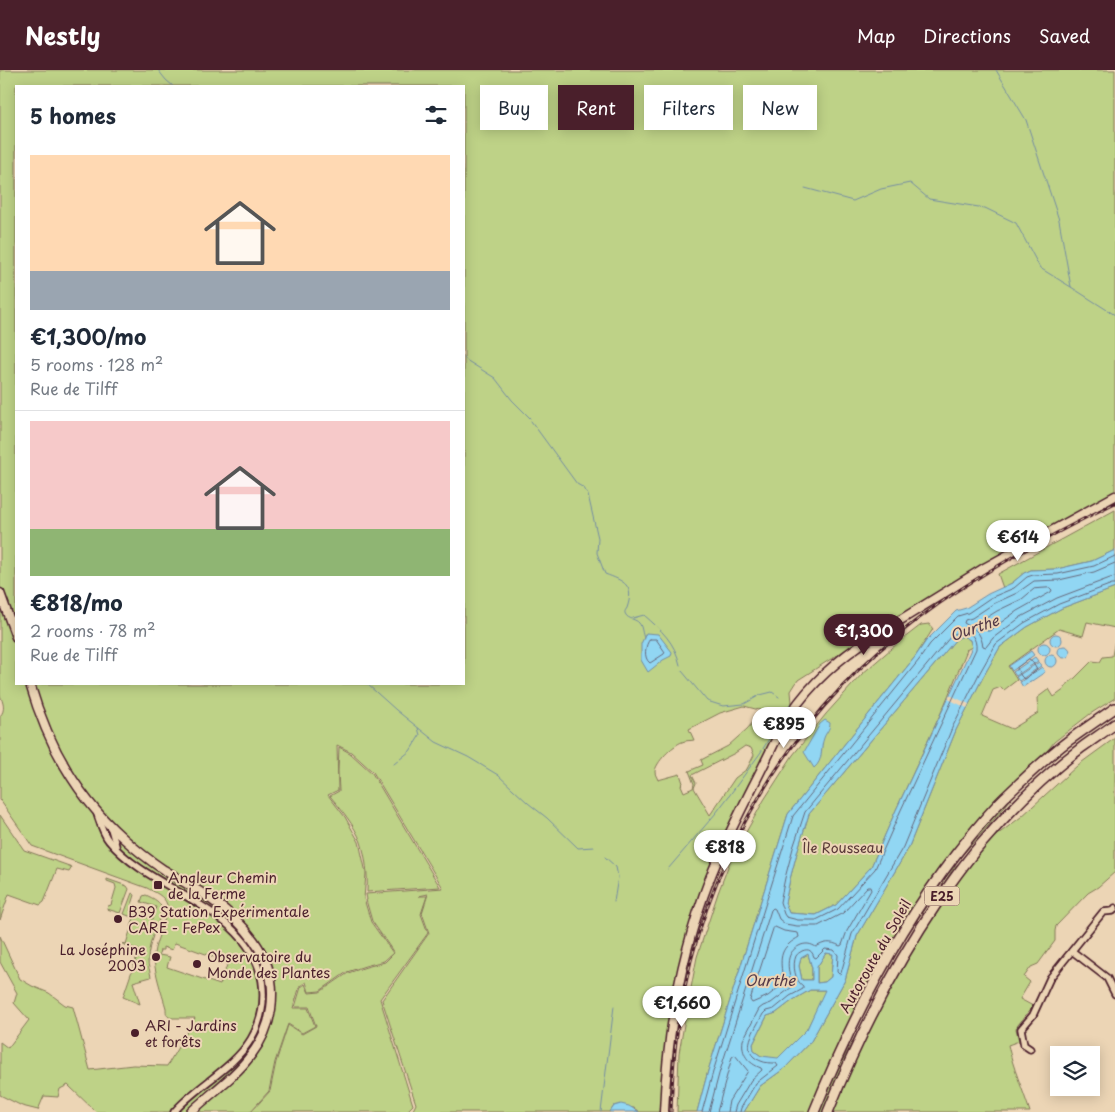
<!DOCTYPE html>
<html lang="en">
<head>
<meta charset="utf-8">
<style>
  body { margin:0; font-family:"Playpen Sans",sans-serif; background:#f2f2f3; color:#1f2937; height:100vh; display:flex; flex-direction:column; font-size:19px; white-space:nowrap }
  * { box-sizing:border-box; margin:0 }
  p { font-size:16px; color:#747a83 }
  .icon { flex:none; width:28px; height:28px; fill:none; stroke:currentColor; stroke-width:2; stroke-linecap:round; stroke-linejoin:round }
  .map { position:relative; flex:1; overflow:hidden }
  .panel { position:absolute; left:15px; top:15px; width:450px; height:600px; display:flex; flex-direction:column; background:#fff; border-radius:0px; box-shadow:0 2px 12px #0003 }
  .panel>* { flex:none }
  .banner { position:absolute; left:480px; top:15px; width:475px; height:45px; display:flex; gap:10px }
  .fabs { position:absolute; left:1050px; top:976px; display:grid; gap:10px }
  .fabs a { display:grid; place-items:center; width:50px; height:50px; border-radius:0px; background:#fff; box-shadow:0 2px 12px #0003; font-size:25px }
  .price { position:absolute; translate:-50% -42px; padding:0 11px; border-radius:18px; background:#fff; color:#222; font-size:16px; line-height:32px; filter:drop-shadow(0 1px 2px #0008) }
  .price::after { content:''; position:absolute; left:50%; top:30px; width:15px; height:11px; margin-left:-8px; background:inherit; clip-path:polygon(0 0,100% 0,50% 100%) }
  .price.on { background:#4a1f2b; color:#fff }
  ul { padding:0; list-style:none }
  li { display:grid; align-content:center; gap:10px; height:265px; padding:0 15px }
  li+li { border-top:1px solid #e0e1e3 }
  li span { display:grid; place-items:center; height:155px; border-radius:0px; color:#555 }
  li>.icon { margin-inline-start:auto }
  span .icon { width:90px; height:90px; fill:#fffc; stroke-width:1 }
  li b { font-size:21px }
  h2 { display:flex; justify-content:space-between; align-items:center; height:60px; padding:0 15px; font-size:21px }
  .chip { padding:0 18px; border-radius:0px; background:#fff; box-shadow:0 2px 12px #0003; font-size:18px; line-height:45px }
  .chip.on { background:#4a1f2b; color:#fff }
  header { display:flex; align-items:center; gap:30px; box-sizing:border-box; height:70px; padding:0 25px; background:#4a1f2b; color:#fff }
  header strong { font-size:24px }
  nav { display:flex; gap:28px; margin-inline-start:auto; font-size:18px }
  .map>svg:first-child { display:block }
</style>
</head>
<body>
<header>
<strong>Nestly</strong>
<nav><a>Map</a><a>Directions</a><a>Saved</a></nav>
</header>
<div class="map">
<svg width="1115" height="1042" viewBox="0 0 1115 1042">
  <rect width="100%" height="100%" fill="#ecd5b5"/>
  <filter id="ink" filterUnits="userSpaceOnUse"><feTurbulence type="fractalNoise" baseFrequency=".02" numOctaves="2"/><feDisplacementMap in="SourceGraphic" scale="10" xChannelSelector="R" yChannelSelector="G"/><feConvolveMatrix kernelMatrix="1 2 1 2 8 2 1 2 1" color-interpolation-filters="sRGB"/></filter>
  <g filter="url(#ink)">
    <!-- green -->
    <g fill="#bed287" stroke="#847859" fill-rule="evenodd">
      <path d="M0 0H1115V423L1074 444 903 543 798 610 791 621 792 633 718 779 684 876 668 962 663 998 661 1042H639L634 1038 614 1036 610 1042H412L416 1034 382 930 429 863 422 843 428 824 419 826H427L421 844 428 863 380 929 413 1035 406 1042H251L270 1021 276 992 288 955 302 964 316 956 309 937H295L301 917 305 914 309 923 320 922 348 903 366 897 385 892 394 883 372 851 366 830H367L366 824 443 818 373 702 351 682 337 675 338 720 328 725 345 747 359 772 366 803 364 829 371 852 393 883 384 891 365 896 347 902 320 921 309 922 306 912 300 916 293 938H308L315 956 302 963 288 954 275 992 269 1021 250 1042H96L68 1015 60 1019 58 1027 44 1026 38 1040 22 1036 0 1025V972L8 978 29 950 14 933 17 923 0 892V866L20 909 32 916 49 923 65 935 73 937 90 1000 133 995 167 996 195 948H171C166 946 166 943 166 938 162 924 153 898 154 884 155 871 169 844 167 835 165 826 154 822 147 818L32 776 0 730V646C6 640 3 632 0 625ZM16 16H464V614H16ZM744 636 763 641 747 659 728 676 701 690 703 695 689 701 694 714 693 718 684 722 681 715 683 713 680 704 658 710C657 707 655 705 655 702 655 693 673 675 682 672 686 670 690 671 694 670L689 659 720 643ZM745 676 751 678 754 685 747 699 735 708 710 745 694 718 696 713 692 705 735 683ZM175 873 228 892 220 915 167 897 170 887 159 885 160 880H163V877L172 880Z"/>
      <polygon points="1115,440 1115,480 1092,491 1057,499 1031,500 1024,503 1012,513 1003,518 998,504"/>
      <path d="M1115 518V558L1087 552 1083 566 1059 559 1008 596 1017 610 1004 620 1001 617 993 620 982 646 1012 659 1038 643 1037 628 1049 619 1054 627 1065 619 1064 617 1075 608 1092 591 1100 592 1103 587 1112 586 1115 569V628L1090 644 1054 672 1004 738 956 792 893 886 846 977 828 1018 893 895 954 797 1021 747 1078 695 1115 668V802L1098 817 1088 823 1056 856 1055 861V871L1038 894 1031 897 1024 907 1030 912 1020 929 1033 936 1018 955 1016 959 1019 971 1008 975C1013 998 1023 1020 1030 1042H744L760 1016 785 998 811 971 845 910 857 866 908 779 956 660 983 607 1000 577 1027 557 1062 538Z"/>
      <polygon points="929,554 933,559 915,587 788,744 708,1001 697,1042 677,1042 679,983 685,949 697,887 718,823 731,789 764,730 793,685 826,644 862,604 899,572 921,555"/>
      <polygon points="963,566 970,570 972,577 966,580 967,580 944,636 896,740 871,797 836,835 816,845 789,843 785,833 790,809 798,779 809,744 956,569"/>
      <path d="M339 677 350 683 372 703 440 817 367 822C368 805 366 788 361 772 355 756 341 739 330 726L339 721 338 701Z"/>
      <polygon points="0,745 24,780 72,797 69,802 57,799 44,832 40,835 9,824 0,850"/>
      <polygon points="107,809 127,816 129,819 120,843 107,839 108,836 111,835 116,818 115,814 107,811"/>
      <path d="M132 823 135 825 130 841 152 849 156 837 141 832 143 826 146 825C154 829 161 831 162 841 157 857 148 873 148 891 148 896 150 901 151 907L133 912 140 934 123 927 139 880 122 874 123 873 126 874 134 848 124 844Z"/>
      <polygon points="826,883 833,884 831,907 825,912 817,913 817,897"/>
      <polygon points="808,884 812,898 812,910 802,910 799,896 801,888"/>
      <polygon points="810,920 826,920 807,959 778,989 761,986 754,981 753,974 767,946 776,943 793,930"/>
    </g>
    <!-- water -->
    <g fill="#91d6f3" stroke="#758da3" fill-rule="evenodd">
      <path d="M1115 480V518L1062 538 1027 557 1000 577 983 607 956 660 908 779 857 866 845 910 811 971 785 998 760 1016 744 1042H697L708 1001 788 744 915 587 926 571 956 541 966 538 988 524 1012 513 1024 503 1031 500 1057 499 1092 491ZM963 566 970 570 972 577 896 740 871 797 836 835 816 845 789 843 785 833 790 809 798 779 809 744 956 569ZM826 883 833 884 831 907 825 912 817 913V897ZM808 884 812 898V910H802L799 896 801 888ZM810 920H825L807 959 778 988 761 986 754 981 753 974 767 946 776 943 793 930Z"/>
      <polygon points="646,563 658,564 672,582 671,586 663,590 648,602 641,590 641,574"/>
      <circle cx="1056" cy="570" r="6"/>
      <circle cx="1044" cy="579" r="6"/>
      <circle cx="1064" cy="582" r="6"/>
      <polygon points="1031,581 1034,585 1012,601 1009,596"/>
      <circle cx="1051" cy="591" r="6"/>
      <polygon points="1035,587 1038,591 1016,606 1013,602"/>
      <polygon points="1039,592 1041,596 1019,611 1016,607"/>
      <polygon points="1042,597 1045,602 1023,617 1020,612"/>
      <path d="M825 650 830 653C830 660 826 662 824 668 820 678 824 690 814 698L804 682 820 654Z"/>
      <polygon points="621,1034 629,1036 639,1042 610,1042 614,1036"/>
    </g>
    <!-- pier -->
    <polygon fill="#ecd5b5" points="950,625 969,634 967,638 948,629"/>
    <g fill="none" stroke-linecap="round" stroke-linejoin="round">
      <!-- shore -->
      <g stroke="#66687b" stroke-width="1">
        <path d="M1115 493 1094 502 1059 510 1034 511 1017 523 993 534 972 548 965 550 964 553C976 560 980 561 983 576L986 577 993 568 1021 547 1057 528 1110 508 1115 507"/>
        <polygon points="1050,518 1052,520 1051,522 1017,541 989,561 987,561 980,554 981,551 997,541 1022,529 1034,519"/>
        <path d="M960 561C971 560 977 569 976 579L900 742 875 799 838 839 816 850H798L786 847 784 844 780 832 785 808 793 778 805 742 951 566Z"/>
        <path d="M650 569H656L665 582 664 584 650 593C643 588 645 575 650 569Z"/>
        <polygon points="1029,589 1032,591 1037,600 1024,609 1021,606 1017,598"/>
        <path d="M775 857 784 861 798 863 799 867C796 869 792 871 789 874 776 885 783 901 783 914L768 926 752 933 750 930 773 859Z"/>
        <polyline points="702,1042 713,1002 793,746 919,590 930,574 958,546 968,543 990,528 1014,518 1027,507 1033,505 1058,504 1094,496 1115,486"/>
        <path d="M709 1042 719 1004 771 840 773 838 775 839 779 849 785 854 797 856H818L843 843 867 817H870L871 820 847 861 842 875 840 876C831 871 824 872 816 877 811 874 807 873 801 875 782 883 789 902 792 917L771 933 763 936 759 939 743 970C741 984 748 993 761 998L762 1000 751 1010 736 1035 734 1042"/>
        <polyline points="717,1042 732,987 735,985 748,1001 729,1031 727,1042"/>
        <path d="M740 1042 741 1038 756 1013 778 996 776 993C771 993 765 993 761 991 737 982 756 958 763 944L766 941 774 939 790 926 803 919V916C795 911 792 895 796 886 798 883 799 883 802 881 809 878 812 881 814 887L816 888 825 879 834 880 838 885 837 902 839 904 841 903 852 864 903 777 952 658 979 604 996 574 1024 553 1059 534 1112 514H1115"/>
      </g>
      <!-- stream -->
      <g stroke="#758da3" stroke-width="1">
        <polyline points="158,0 166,10 173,16"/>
        <polyline points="996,0 1026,50 1059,150 1071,217 1115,245"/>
        <polyline points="805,118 853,131 881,119 910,113 929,129 985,138 1016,153 1040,198 1071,217"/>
        <polyline points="464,287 466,290 495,308 512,330 530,348"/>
        <path d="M531 351 577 414 584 418 588 425 598 468 597 483 605 504C624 511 635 515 627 538 625 541 624 542 626 545 628 549 636 549 639 553 642 556 642 564 644 568"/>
        <path d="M633 548 644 545C661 560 675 572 680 595"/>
        <polyline points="682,601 707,631 723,636 744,634 760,625 772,622 779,627"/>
        <polyline points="367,614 396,640 436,672 468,687 498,705 528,733 547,748 578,778 594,777"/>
        <polyline points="394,694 410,681 420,665 418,658"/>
        <polyline points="605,787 616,797 618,807 614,832"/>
        <polyline points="668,799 716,743 729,726 761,682 790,634"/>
        <polyline points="601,1042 614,936"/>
      </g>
      <defs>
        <g id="minor">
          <path d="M97 744C100 753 103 764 109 771 152 823 249 837 262 911 265 931 261 952 251 969 233 999 196 1016 174 1042"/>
          <polyline points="110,755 116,776"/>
          <polyline points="1072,881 1107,908 1115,924"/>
          <polyline points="1030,979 1024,975 1021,959 1033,945 1050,908 1103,842 1113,841 1115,838"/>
        </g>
        <g id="major">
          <polyline points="0,523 16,567"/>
          <path d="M30 614C47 672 76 726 122 767 135 779 149 790 164 800 180 810 197 819 212 830 243 852 273 885 272 925 272 947 265 967 251 985 235 1007 211 1023 191 1042"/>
          <path d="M664 1042C667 962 681 883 710 808 722 777 737 748 752 718 763 697 773 675 784 654 803 622 830 596 860 575L986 497 1115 426"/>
        </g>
        <g id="highway">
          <path d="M814 1042C851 951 896 862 956 784 971 765 986 746 1003 729 1024 709 1045 688 1068 671 1083 660 1099 649 1115 638"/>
          <path d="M828 1042C858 968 894 896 939 830 952 811 966 791 982 773 1012 738 1044 706 1081 678 1092 670 1104 662 1115 654"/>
        </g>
      </defs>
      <!-- minor casing -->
      <use href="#minor" stroke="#4a1f2b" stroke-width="9"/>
      <!-- major casing -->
      <use href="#major" stroke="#4a1f2b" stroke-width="11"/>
      <!-- highway casing -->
      <use href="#highway" stroke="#4a1f2b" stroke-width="12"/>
      <!-- minor -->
      <use href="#minor" stroke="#ecd5b5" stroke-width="5.5"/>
      <!-- major -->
      <use href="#major" stroke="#ecd5b5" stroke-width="8"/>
      <!-- highway -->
      <use href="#highway" stroke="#ecd5b5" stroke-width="9"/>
      <defs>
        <path id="rail" d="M671 1042C672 1011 674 981 679 950 703 792 790 645 918 549 979 503 1047 467 1115 433"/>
      </defs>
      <!-- rail casing -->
      <use href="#rail" stroke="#4a1f2b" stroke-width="3"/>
      <!-- rail -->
      <use href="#rail" stroke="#ecd5b5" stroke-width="1" stroke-dasharray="4" stroke-linecap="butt"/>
    </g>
  </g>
  <!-- markers -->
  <g fill="#4a1f2b" stroke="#ecd5b5" stroke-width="2">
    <rect x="153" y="810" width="10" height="10" rx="2.5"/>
    <circle cx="118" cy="849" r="5"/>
    <circle cx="156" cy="887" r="5"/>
    <circle cx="197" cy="894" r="5"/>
    <circle cx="135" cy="963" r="5"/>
  </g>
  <g text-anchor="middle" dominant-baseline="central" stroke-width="4" stroke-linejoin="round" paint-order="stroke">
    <!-- shield labels -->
    <rect fill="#ecd5b5" stroke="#7b5654" stroke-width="1" x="924.5" y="816.5" width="35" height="19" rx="4"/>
    <g font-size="12" font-weight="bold" fill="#4a1f2b">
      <text x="942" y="826">E25</text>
    </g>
    <!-- park labels -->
    <g font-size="14" fill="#5b3a39" stroke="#ecd5b5">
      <text x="843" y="777">Île Rousseau</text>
    </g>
    <!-- poi labels -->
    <g font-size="14" fill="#4a1f2b" stroke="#ecd5b5" text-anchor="start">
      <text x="168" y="807">Angleur Chemin<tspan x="168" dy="16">de la Ferme</tspan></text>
      <text x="128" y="841">B39 Station Expérimentale<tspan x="128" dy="16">CARE - FePex</tspan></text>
      <text x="146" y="879" text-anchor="end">La Joséphine<tspan x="146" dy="16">2003</tspan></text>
      <text x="207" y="886">Observatoire du<tspan x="207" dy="16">Monde des Plantes</tspan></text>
      <text x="145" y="955">ARI - Jardins<tspan x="145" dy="16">et forêts</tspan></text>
    </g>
    <!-- street labels -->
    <g font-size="14" fill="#4a1f2b" stroke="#ecd5b5">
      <text transform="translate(875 886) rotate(-60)">Autoroute du Soleil</text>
    </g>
    <!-- water labels -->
    <g font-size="15" font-style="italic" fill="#553a49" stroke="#ecd5b5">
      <text transform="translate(974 557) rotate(-19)">Ourthe</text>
      <text x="770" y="909">Ourthe</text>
    </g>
  </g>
</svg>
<div class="fabs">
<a><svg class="icon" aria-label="layers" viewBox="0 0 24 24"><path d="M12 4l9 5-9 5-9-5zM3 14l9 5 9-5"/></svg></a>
</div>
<b class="price" style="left:1018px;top:492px">€614</b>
<b class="price on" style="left:864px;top:586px">€1,300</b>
<b class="price" style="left:784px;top:679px">€895</b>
<b class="price" style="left:725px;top:802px">€818</b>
<b class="price" style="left:682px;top:958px">€1,660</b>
<div class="banner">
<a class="chip">Buy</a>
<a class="chip on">Rent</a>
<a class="chip">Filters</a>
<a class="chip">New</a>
</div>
<section class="panel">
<h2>5 homes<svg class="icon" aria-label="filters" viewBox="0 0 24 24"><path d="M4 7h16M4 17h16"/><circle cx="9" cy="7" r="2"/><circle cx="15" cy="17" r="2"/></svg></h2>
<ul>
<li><span style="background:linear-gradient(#ffd9b3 75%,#9aa5b1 0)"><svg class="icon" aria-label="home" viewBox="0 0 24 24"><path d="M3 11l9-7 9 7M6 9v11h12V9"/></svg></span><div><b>€1,300/mo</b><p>5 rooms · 128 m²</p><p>Rue de Tilff</p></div></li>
<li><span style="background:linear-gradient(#f6c9c9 70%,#8fb573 0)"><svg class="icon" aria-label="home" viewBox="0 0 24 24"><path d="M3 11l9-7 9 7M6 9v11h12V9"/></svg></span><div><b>€818/mo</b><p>2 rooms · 78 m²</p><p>Rue de Tilff</p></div></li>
</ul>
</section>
</div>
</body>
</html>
